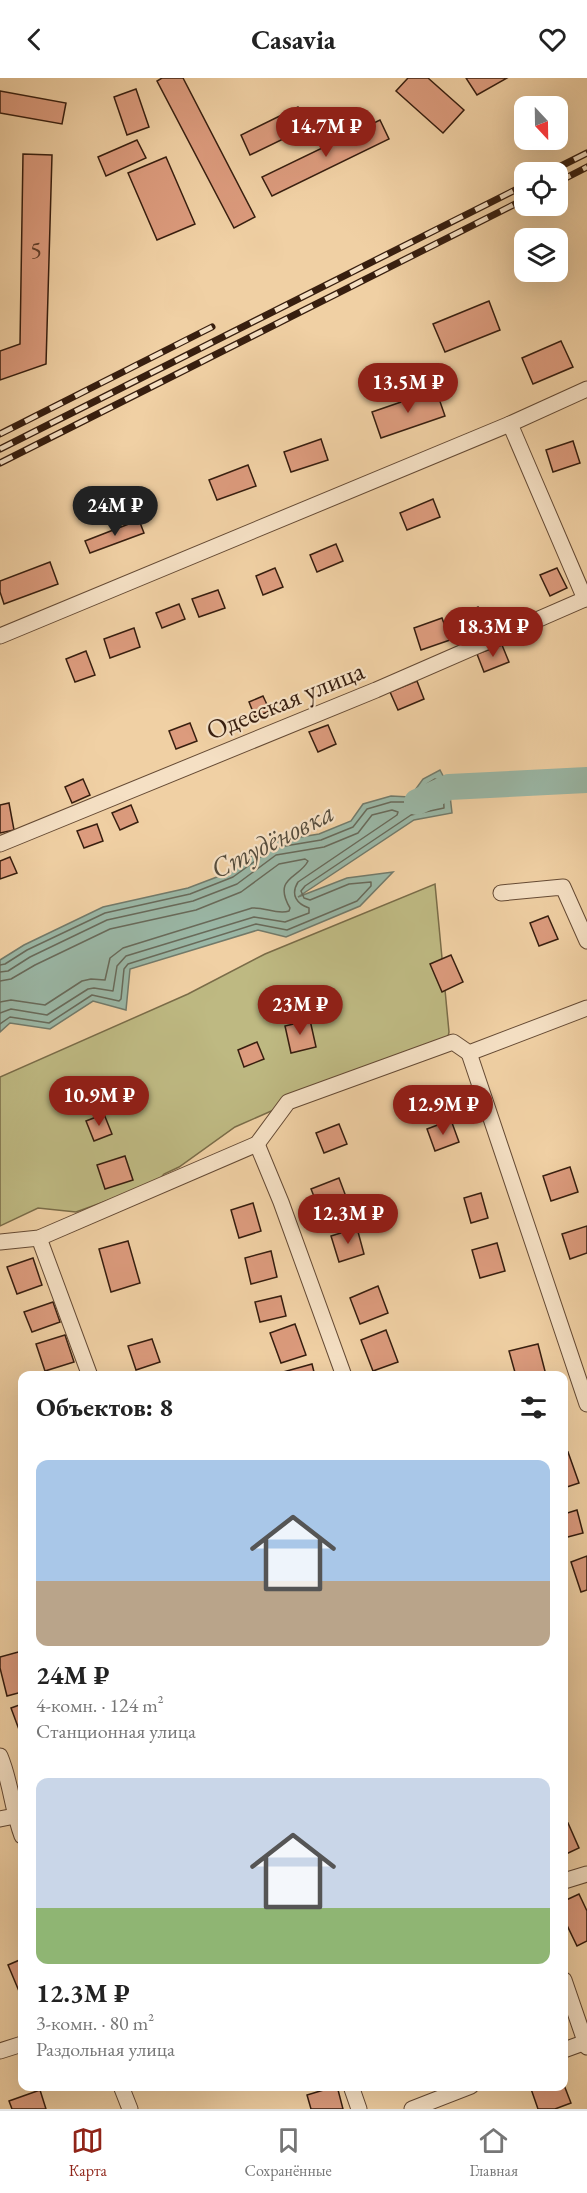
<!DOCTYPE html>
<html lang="ru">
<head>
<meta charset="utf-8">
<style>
  body { margin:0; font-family:"EB Garamond",serif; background:#f2f2f2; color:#222; height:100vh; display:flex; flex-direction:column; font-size:22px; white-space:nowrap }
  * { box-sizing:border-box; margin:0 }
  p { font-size:20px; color:#767676 }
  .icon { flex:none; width:33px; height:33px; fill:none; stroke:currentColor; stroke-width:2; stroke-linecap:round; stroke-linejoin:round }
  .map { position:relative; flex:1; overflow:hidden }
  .details { position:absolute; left:18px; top:1293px; width:550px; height:720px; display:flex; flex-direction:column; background:#fff; border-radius:12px; box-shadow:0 6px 24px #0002 }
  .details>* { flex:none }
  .needle { width:39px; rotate:158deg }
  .controls { position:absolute; left:514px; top:18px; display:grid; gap:12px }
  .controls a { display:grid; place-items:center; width:54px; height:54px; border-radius:12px; background:#fff; box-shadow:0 6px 24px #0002; font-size:30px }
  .price { position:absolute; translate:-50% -51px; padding:0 14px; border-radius:21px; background:#8f2418; color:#fff; font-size:20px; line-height:39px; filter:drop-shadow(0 2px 3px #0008) }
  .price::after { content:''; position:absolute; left:50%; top:36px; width:18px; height:14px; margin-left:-9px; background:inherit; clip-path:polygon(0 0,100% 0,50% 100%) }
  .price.on { background:#222; color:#fff }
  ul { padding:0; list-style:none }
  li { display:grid; align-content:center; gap:12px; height:318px; padding:0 18px }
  li span { display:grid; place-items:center; height:186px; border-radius:12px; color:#555 }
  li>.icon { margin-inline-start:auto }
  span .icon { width:108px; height:108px; fill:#fffc; stroke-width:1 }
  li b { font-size:26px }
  h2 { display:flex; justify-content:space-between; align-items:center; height:72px; padding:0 18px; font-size:26px }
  header { display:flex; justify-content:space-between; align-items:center; height:78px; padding:0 18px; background:#fff; font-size:27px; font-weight:700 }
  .dock { display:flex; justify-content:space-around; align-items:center; height:84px; border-top:2px solid #e0e0e0; background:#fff; font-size:16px; color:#767676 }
  .dock a { display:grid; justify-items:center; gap:3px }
  .dock .on { color:#8f2418 }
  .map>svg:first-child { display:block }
</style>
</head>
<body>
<header><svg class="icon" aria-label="back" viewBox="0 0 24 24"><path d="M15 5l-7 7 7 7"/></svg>Casavia<svg class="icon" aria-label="heart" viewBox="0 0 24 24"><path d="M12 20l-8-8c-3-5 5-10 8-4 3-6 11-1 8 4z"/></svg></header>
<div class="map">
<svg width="587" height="2031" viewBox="0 0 587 2031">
  <rect width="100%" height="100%" fill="#f0d0a4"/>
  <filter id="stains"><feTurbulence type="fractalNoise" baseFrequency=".00333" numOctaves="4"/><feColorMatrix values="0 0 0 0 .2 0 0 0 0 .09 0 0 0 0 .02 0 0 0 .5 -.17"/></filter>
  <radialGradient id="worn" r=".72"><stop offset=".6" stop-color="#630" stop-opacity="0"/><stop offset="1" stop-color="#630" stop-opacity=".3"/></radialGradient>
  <!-- green -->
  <polygon fill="#beb982" stroke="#7a6c48" stroke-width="1.5" points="435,806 449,954 448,959 360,994 235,1049 179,1089 164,1096 156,1105 76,1134 38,1130 0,1148 0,999 188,916 265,876"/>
  <!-- water -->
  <polygon fill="#9ab7a6" stroke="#727a6a" stroke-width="1.5" points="440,692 449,709 452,735 414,742 298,819 347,800 393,794 360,828 286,859 258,852 130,891 126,932 93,923 50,951 10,945 0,954 0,882 24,867 103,829 188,810 230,794 270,764 319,756 351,743 363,726 391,718 410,719 423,701"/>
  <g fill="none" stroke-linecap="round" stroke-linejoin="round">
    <!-- shore -->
    <g stroke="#686a5a" stroke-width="1.5">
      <polyline points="0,887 5,886 27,872 105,835 190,816 233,799 273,770 321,762 353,749 367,731 391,724 412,724 427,706 435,701 438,702 443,711 444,730 411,737 305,808 301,813 304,820 310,822 349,806 371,804 371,808 357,823 287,852 256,846 128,886 124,891 121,921 119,923 92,917 49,945 10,939 0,946"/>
      <path d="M0 894 8 893 30 879 107 842 193 823 237 806 276 777 324 769 358 755 372 737 392 732 398 734 397 737 298 804C290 817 297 826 309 830V835L285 844 254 839 126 878 117 888 113 913 94 910 88 911 47 937 11 931 0 935"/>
      <path d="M0 903 11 901 35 887 110 851 196 832 241 814 279 786 305 781 308 783C300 800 272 799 290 830L289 833C277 837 265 829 252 830L123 870 110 880 105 902 91 901 82 903 45 927 11 922 0 924"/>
    </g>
    <!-- river -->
    <polyline stroke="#9ab7a6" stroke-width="26" points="417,724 449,709 587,702"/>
  </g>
  <!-- building -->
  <g fill="#dc9b7d" stroke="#371e0f" stroke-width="1.5">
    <polygon points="162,0 183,0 255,139 234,150 157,3"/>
    <polygon points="408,0 428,0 464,32 443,55 396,13"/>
    <polygon points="466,0 507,0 477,17"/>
    <polygon points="136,11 149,49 127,57 114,19"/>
    <polygon points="0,13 66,25 62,46 0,35"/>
    <polygon points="298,29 308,49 250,77 241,57"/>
    <polygon points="380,42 389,61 272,118 262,99"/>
    <polygon points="137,62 146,80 106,98 98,79"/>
    <polygon points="23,76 52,77 46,286 0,302 0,273 20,266"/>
    <polygon points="166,79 195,146 157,162 128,95"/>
    <polygon points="489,223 500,252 445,274 433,246"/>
    <polygon points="561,263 573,289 533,306 522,280"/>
    <polygon points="436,312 445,338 381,360 372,334"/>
    <polygon points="321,361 328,382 291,394 284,374"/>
    <polygon points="573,363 580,385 553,394 546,372"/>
    <polygon points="248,387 256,408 217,422 209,402"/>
    <polygon points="433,421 440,439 407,452 400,435"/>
    <polygon points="139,442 144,455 90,475 85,463"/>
    <polygon points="336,466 343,483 317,494 310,477"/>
    <polygon points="50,484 58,506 4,526 0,514 0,503"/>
    <polygon points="275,490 283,509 263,517 256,498"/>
    <polygon points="557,490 567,510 550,518 540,497"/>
    <polygon points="218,512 225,530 199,539 192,521"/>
    <polygon points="179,526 185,541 162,550 156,535"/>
    <polygon points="478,529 485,541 469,549 463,537"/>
    <polygon points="442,540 450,562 421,572 414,550"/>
    <polygon points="134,550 140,569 110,580 104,561"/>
    <polygon points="502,567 509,584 484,594 477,576"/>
    <polygon points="86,573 95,597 75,604 66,581"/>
    <polygon points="417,603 424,621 398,632 390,614"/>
    <polygon points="263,618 270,633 255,639 249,624"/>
    <polygon points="190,645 197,663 176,671 169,653"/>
    <polygon points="328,647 336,666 318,674 309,654"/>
    <polygon points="83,701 90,717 72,725 65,709"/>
    <polygon points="9,725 14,752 0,755 0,727"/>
    <polygon points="131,727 138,744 120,752 112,735"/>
    <polygon points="97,746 103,763 84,770 77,753"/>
    <polygon points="10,779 17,795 0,801 0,783"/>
    <polygon points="548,838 558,861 539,868 530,845"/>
    <polygon points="451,877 463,904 442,914 430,886"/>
    <polygon points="310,942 316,969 291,975 285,948"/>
    <polygon points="257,964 264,981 244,989 238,972"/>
    <polygon points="440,1009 447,1035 421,1041 415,1016"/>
    <polygon points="104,1036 112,1056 94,1063 86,1043"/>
    <polygon points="451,1042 459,1064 435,1073 427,1051"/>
    <polygon points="339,1046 347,1066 324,1075 316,1055"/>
    <polygon points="125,1078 133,1102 105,1111 97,1087"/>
    <polygon points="570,1089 578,1114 551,1123 543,1098"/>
    <polygon points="339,1100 351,1132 324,1143 311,1111"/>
    <polygon points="481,1115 488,1140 471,1145 464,1120"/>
    <polygon points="253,1125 261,1153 239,1160 231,1132"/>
    <polygon points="587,1148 587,1175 570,1181 562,1156"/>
    <polygon points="357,1150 364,1176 339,1184 331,1158"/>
    <polygon points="128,1163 140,1205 111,1214 99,1171"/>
    <polygon points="497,1165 505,1193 480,1200 472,1172"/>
    <polygon points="271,1173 277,1199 251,1206 245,1180"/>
    <polygon points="33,1180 42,1207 17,1216 7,1189"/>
    <polygon points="378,1208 388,1235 360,1246 350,1220"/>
    <polygon points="281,1218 286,1238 260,1244 255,1224"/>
    <polygon points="53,1224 60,1244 32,1254 24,1234"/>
    <polygon points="295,1246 306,1277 281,1285 270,1255"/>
    <polygon points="386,1252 398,1284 373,1293 361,1262"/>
    <polygon points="65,1257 74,1284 45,1293 36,1266"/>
    <polygon points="152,1261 160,1284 136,1292 128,1268"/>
    <polygon points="538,1266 546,1297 516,1298 509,1273"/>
    <polygon points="312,1286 315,1298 284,1298 283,1294"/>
    <polygon points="568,1374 579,1405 564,1410 564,1375"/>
    <polygon points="577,1432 583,1455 564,1460 564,1436"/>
    <polygon points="587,1478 587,1512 581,1514 571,1484"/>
    <polygon points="22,1573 22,1614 7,1618 0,1590 0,1579"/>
    <polygon points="22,1626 22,1656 21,1657 11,1630"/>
    <polygon points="568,1745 579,1770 564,1777 564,1747"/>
    <polygon points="579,1816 587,1833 587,1863 577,1868 564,1841 564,1823"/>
    <polygon points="22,1881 22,1917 21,1918 8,1887"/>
    <polygon points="564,2007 571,2025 555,2031 538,2031 530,2008"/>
    <polygon points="337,2008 343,2031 311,2031 307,2017"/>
    <polygon points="40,2012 46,2031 12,2031 9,2023"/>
  </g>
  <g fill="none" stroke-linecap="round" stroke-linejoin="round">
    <defs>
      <g id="minor">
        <polyline points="510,346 585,521"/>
        <polyline points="0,558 510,346 587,311"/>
        <polyline points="0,766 376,612 587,520"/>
        <polyline points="501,815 563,809 587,863"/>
        <polyline points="469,975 587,1326"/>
        <polyline points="257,1066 281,1124 344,1298"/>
        <polyline points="39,1160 90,1298"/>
        <polyline points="0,1164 39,1160 257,1066 288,1024 453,964 469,975 587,930"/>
        <path d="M0 1678C11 1704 12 1731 22 1758"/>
        <polyline points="0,1741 15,1738"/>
        <polyline points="564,1803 587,1796"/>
        <polyline points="564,1902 587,1969"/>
        <polyline points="564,1972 586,1964"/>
        <polyline points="0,1973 22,1966"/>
        <polyline points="121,2008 130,2031"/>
        <polyline points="351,2008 359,2031"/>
        <polyline points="412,2031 471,2008"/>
      </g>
    </defs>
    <!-- minor casing -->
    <use href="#minor" stroke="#654a34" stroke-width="17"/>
    <!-- minor -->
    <use href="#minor" stroke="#f5e0c4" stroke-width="15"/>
    <defs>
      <g id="rail">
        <polyline points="549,94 587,75"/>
        <polyline points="558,104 587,89"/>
        <polyline points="0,356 212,249"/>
        <polyline points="0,371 525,107"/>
        <polyline points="0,385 525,121"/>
      </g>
    </defs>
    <!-- rail casing -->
    <use href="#rail" stroke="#371e0f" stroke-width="7"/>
    <!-- rail -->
    <use href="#rail" stroke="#f5e0c4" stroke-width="4.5" stroke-dasharray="14" stroke-linecap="butt"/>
  </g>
  <g text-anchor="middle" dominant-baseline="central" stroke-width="4.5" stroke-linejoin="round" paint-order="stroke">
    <!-- number labels -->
    <g font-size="24" fill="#603d2a">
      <text x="36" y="171">5</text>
    </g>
    <!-- street labels -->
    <g font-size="27" fill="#371e0f" stroke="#f5e0c4">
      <text transform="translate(285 622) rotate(-22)">Одесская улица</text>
    </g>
    <!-- water labels -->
    <g font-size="28" font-style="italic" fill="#554c3c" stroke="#f5e0c4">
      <text transform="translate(272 762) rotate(-27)">Студёновка</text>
    </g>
  </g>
  <rect width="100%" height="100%" filter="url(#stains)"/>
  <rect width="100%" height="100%" fill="url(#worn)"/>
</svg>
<div class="controls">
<a><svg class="needle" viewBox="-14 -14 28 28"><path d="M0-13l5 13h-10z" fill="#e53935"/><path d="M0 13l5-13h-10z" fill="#767676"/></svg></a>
<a><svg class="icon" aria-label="locate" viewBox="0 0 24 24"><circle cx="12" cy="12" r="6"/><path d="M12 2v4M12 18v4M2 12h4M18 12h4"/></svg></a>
<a><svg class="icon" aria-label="layers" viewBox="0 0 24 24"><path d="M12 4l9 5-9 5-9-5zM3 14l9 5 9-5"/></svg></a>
</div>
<b class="price" style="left:326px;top:80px">14.7M ₽</b>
<b class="price" style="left:408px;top:336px">13.5M ₽</b>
<b class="price on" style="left:115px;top:459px">24M ₽</b>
<b class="price" style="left:493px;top:580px">18.3M ₽</b>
<b class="price" style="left:300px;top:958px">23M ₽</b>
<b class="price" style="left:99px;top:1049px">10.9M ₽</b>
<b class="price" style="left:443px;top:1058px">12.9M ₽</b>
<b class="price" style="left:348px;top:1167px">12.3M ₽</b>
<section class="details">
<h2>Объектов: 8<svg class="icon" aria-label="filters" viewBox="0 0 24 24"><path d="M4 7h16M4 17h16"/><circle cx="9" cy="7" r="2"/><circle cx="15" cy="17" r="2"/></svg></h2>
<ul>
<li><span style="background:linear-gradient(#a9c7e8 65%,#b9a48a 0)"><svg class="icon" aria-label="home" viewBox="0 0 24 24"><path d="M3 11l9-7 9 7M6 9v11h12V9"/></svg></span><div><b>24M ₽</b><p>4-комн. · 124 m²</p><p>Станционная улица</p></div></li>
<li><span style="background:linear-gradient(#c9d6e8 70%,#8fb573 0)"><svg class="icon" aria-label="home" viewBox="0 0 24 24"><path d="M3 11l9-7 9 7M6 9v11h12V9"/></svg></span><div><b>12.3M ₽</b><p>3-комн. · 80 m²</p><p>Раздольная улица</p></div></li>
</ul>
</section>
</div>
<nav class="dock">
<a class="on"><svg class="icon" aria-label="map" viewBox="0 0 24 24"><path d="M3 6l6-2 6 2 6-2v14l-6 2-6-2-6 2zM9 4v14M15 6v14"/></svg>Карта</a>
<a><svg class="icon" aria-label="saved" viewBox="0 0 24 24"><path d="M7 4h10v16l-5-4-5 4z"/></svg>Сохранённые</a>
<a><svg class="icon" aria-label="home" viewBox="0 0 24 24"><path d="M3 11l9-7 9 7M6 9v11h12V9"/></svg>Главная</a>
</nav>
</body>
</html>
